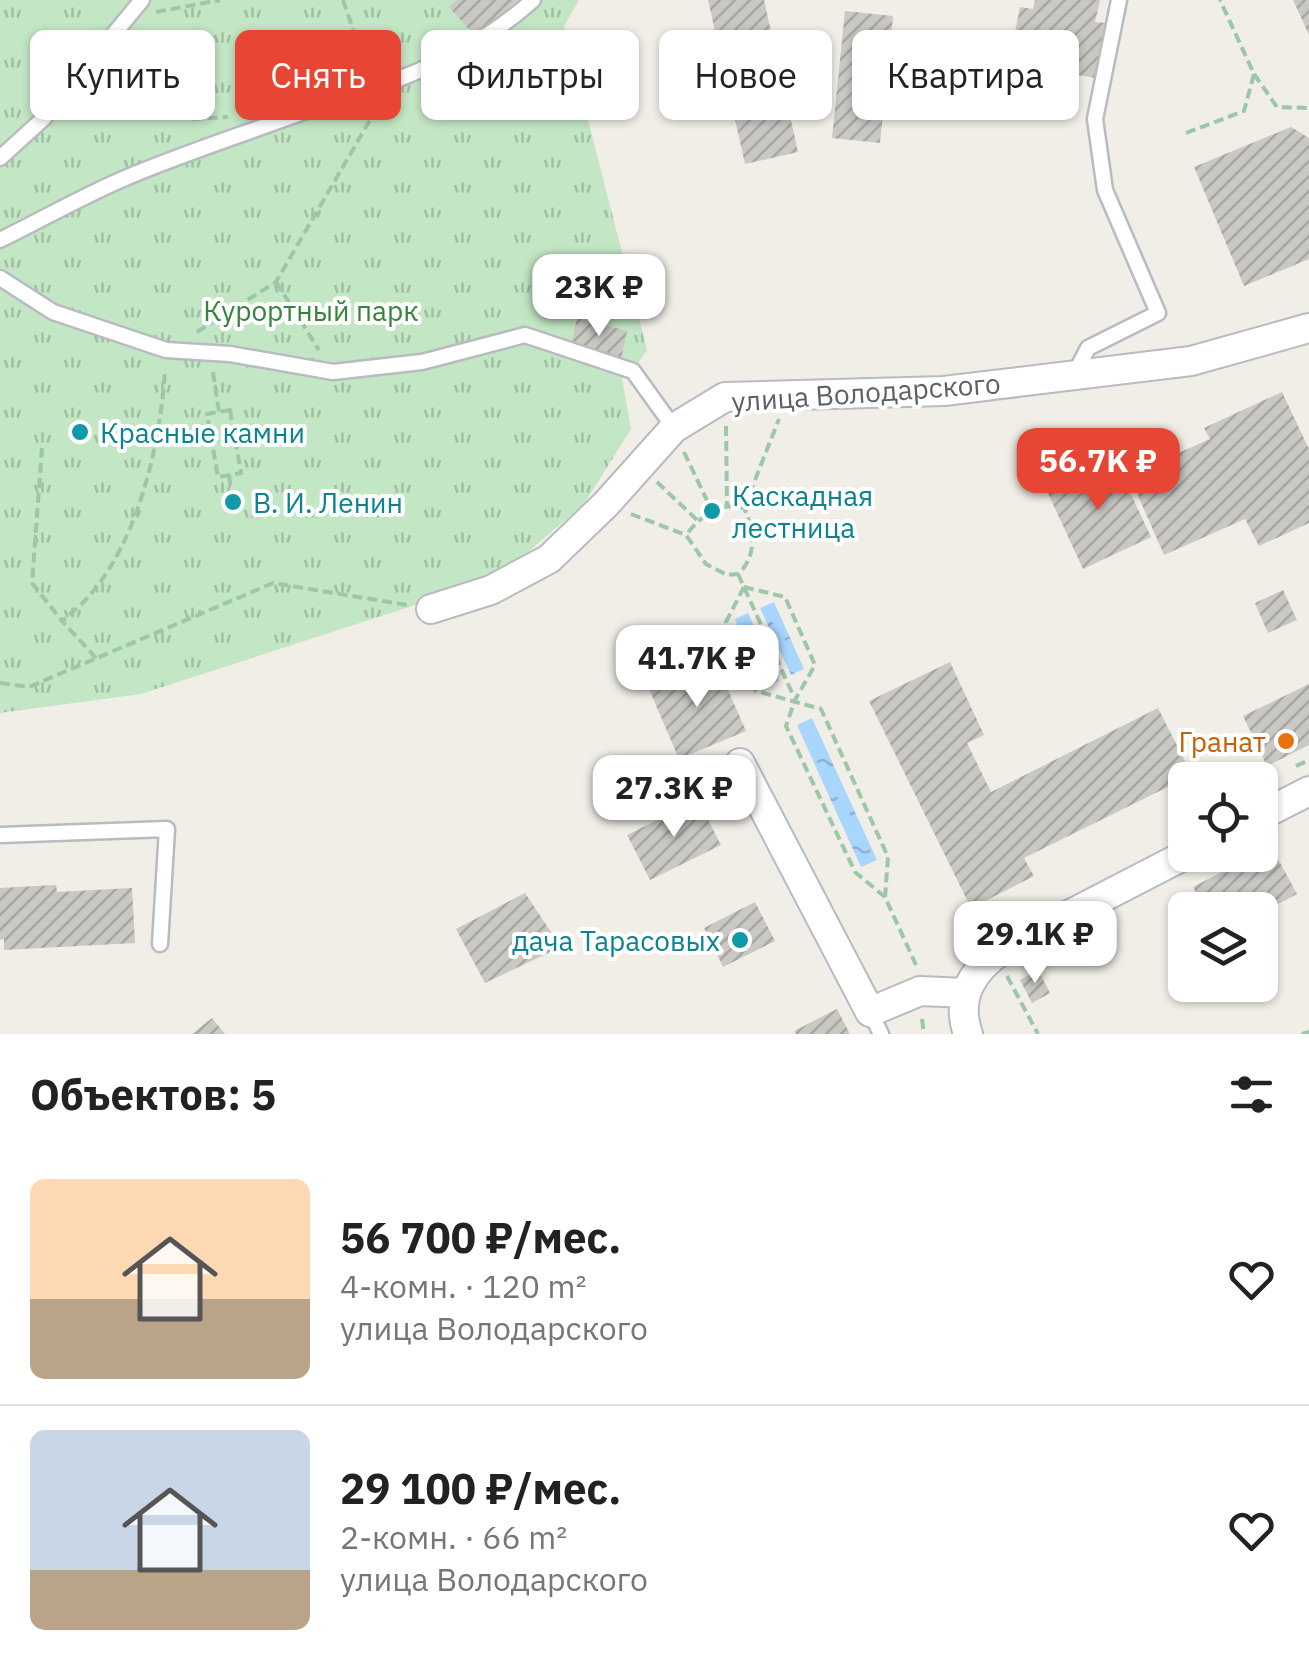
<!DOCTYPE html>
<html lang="ru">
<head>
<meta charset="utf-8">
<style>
  body { margin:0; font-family:"IBM Plex Sans",sans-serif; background:#f6f6f6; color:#222; height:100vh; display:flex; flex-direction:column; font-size:38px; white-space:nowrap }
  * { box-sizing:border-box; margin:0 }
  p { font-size:32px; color:#767676 }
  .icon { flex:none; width:55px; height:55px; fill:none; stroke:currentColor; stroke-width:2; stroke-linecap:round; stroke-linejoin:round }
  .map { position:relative; height:1034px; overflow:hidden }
  .sheet { display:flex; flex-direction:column; background:#fff; flex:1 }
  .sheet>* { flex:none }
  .hud { position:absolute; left:30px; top:30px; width:1250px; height:90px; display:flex; gap:20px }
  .tools { position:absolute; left:1168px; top:762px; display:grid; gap:20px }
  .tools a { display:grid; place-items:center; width:110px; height:110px; border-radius:15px; background:#fff; box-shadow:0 2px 8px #0004; font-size:50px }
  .price { position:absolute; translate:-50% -85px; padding:0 22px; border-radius:20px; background:#fff; color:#222; font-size:32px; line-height:65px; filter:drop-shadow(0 2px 5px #0008) }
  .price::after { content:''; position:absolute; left:50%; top:60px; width:30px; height:22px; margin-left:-15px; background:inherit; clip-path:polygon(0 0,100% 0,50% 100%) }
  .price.current { background:#e74634; color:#fff }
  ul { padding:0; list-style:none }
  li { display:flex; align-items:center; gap:30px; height:250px; padding:0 30px }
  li+li { border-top:2px solid #e0e0e0 }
  li span { display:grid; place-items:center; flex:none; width:280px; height:200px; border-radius:15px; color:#555 }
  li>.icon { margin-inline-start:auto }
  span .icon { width:120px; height:120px; fill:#fffc; stroke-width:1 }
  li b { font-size:42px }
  h2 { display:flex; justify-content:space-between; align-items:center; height:120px; padding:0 30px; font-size:42px }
  .chip { padding:0 35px; border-radius:15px; background:#fff; box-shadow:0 2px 8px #0004; font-size:35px; line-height:90px }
  .chip.current { background:#e74634; color:#fff }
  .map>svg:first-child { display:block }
</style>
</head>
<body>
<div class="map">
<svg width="1309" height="1034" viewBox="0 0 1309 1034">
  <defs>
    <pattern id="park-tufts" width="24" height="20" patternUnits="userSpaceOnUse" patternTransform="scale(2.5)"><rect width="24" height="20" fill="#c3e6c4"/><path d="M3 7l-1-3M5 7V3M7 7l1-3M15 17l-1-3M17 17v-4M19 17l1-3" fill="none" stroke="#a2bea3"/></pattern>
    <pattern id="water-ripples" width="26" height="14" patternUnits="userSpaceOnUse" patternTransform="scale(2.5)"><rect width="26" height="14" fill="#a8d6fe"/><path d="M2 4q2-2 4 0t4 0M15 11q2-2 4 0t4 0" fill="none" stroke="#8cb1d1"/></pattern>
    <pattern id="building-hatch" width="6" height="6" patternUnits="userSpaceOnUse" patternTransform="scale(2.5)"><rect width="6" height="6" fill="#cac8c3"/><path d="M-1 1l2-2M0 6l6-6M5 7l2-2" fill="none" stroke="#a7a6a2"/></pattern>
  </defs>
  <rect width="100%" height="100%" fill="#f0eee6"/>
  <!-- park -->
  <polygon fill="url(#park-tufts)" points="0,0 579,0 564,26 647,350 633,371 622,378 631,429 584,504 508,569 431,600 141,694 0,713"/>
  <!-- water -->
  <g fill="url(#water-ripples)">
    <polygon points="774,602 804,669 791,675 760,608"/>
    <polygon points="748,613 779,681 766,687 735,619"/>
    <polygon points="812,718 877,860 861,867 797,725"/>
  </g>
  <!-- building -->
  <g fill="url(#building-hatch)">
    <polygon points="457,0 517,0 476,37 449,7"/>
    <polygon points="708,0 764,0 798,152 745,164"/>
    <polygon points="1035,0 1100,0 1095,22 1106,23 1095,78 1009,62 1020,7 1033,9"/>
    <polygon points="1293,0 1309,0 1309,35"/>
    <polygon points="845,11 893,16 880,143 832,138"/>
    <polygon points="1291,127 1309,138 1309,259 1244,286 1194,167"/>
    <polygon points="577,318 627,331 621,359 571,346"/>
    <polygon points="1282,392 1309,449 1309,523 1259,546 1245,519 1164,555 1129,475 1210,439 1204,428"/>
    <polygon points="1114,458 1151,537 1083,569 1046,489"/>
    <polygon points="1283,590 1297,620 1268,633 1255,603"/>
    <polygon points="715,660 746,731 679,759 649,689"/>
    <polygon points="950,662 984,735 967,743 991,792 1158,708 1192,775 1024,858 1034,876 971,908 869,701"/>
    <polygon points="1309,684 1309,745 1267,766 1243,716"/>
    <polygon points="698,800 721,845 650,880 627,835"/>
    <polygon points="1271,846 1297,894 1260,914 1260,910 1205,910 1193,887 1254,855 1260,855"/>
    <polygon points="56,885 57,892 132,888 135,943 4,950 4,939 0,940 0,888"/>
    <polygon points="525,893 561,947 485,983 456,929"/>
    <polygon points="755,902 775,941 723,967 704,928"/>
    <polygon points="1038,970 1050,993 1032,1003 1020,980"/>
    <polygon points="837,1009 850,1034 796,1034 794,1031"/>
    <polygon points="212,1018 225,1034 192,1034"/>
  </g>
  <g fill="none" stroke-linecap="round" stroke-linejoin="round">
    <defs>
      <g id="lane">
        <polyline points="0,158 44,118 142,0"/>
        <path d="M0 240C41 220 81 197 123 179 172 158 223 141 273 123 369 87 454 71 533 0"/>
        <polyline points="0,278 53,312 166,350 230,354 333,372 422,362 525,335 633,371 674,428"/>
        <polyline points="1074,375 1088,348 1158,313 1105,190 1095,119 1119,0"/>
        <polyline points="0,835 167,829 160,944"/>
        <polyline points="870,1012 881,1034"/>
      </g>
      <g id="street">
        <polyline points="431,609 491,590 549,559 606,504 674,428 725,397 944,391 1191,361 1309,328"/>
        <polyline points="740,763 870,1012 920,991 966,993"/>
        <polyline points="1260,816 1309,791"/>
        <path d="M968 1034C955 996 973 970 1003 949L1185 855"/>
      </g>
    </defs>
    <!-- lane casing -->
    <use href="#lane" stroke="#b8bbbf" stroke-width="19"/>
    <!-- street casing -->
    <use href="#street" stroke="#b8bbbf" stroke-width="32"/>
    <!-- path -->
    <g stroke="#9cc7a9" stroke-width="4" stroke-dasharray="10 5" stroke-linecap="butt">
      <polyline points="343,0 367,70"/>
      <polyline points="156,12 220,0"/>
      <polyline points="1254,74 1277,107 1309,108"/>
      <polyline points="91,93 193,119 228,117"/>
      <polyline points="1186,133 1244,111 1254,74 1220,0"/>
      <polyline points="276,282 319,350"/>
      <polyline points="197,332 276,282 377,108"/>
      <polyline points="213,372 219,412"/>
      <polygon points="230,410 241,473 218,477 207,414"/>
      <polyline points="726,426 727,506"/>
      <polyline points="42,448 32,583 62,621"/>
      <polyline points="684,452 712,511"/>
      <polyline points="229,475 232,497"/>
      <polyline points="657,482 697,520"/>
      <polyline points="744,508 779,419"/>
      <path d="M631 514 686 535 706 564 727 575 738 574C757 557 755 530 744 508 719 501 701 516 686 535"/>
      <polyline points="738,574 794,697"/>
      <polyline points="744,587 785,597 815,665 795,700 786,726 855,872 885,897 916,965"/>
      <polyline points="744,587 726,622 756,691 821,709 888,857 885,897"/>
      <path d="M96 658 62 621C71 613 82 605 90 595 139 539 161 441 165 369"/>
      <polyline points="0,683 29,687 273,583 407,605"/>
      <polyline points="1296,766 1309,760"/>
      <polyline points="1007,976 1038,1034"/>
      <polyline points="922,1019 924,1034"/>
      <polyline points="1302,1034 1309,1032"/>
    </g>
    <!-- lane -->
    <use href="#lane" stroke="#fff" stroke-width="14"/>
    <!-- street -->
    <use href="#street" stroke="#fff" stroke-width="28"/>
  </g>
  <!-- markers -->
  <g fill="#0f9aa8" stroke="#fff" stroke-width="4">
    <circle cx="80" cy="432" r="10"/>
    <circle cx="233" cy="502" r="10"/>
    <circle cx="712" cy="511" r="10"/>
    <circle cx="740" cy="940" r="10"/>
  </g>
  <circle fill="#e8710a" stroke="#fff" stroke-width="4" cx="1286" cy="741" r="10"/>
  <g text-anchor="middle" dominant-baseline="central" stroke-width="8" stroke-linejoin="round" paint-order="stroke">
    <!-- park labels -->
    <g font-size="28" fill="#36843c" stroke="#fff">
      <text x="311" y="310">Курортный парк</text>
    </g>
    <!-- street labels -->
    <g font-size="28" fill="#5d6166" stroke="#fff">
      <text transform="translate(866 392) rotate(-4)">улица Володарского</text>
    </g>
    <!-- culture labels -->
    <g font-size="28" fill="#0d838f" stroke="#fff" text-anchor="start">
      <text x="100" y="432">Красные камни</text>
      <text x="732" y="495">Каскадная<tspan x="732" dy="32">лестница</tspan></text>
      <text x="253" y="502">В. И. Ленин</text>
      <text x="720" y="940" text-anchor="end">дача Тарасовых</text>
    </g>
    <!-- food labels -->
    <g font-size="28" fill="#c56008" stroke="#fff" text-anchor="end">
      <text x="1266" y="741">Гранат</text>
    </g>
  </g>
</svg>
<div class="tools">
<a><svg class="icon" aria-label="locate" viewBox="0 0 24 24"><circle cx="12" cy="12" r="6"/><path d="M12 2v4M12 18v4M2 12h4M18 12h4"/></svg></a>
<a><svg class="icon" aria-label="layers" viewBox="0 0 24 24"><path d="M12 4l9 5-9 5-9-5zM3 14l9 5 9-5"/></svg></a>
</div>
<b class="price" style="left:599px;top:339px">23K ₽</b>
<b class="price current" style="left:1098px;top:513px">56.7K ₽</b>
<b class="price" style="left:697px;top:710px">41.7K ₽</b>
<b class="price" style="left:674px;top:840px">27.3K ₽</b>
<b class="price" style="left:1035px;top:986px">29.1K ₽</b>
<div class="hud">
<a class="chip">Купить</a>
<a class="chip current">Снять</a>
<a class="chip">Фильтры</a>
<a class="chip">Новое</a>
<a class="chip">Квартира</a>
</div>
</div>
<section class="sheet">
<h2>Объектов: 5<svg class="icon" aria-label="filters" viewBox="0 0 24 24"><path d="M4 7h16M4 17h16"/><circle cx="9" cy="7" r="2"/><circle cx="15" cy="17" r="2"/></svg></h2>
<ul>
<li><span style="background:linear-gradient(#ffd9b3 60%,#b9a48a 0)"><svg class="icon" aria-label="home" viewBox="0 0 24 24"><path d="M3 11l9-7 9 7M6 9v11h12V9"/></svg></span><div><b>56 700 ₽/мес.</b><p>4-комн. · 120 m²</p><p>улица Володарского</p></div><svg class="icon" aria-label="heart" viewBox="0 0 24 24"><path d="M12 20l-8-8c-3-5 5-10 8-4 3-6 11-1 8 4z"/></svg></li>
<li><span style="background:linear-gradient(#c9d6e8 70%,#b9a48a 0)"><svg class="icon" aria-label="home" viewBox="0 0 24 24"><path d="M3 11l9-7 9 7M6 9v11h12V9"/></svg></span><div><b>29 100 ₽/мес.</b><p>2-комн. · 66 m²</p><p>улица Володарского</p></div><svg class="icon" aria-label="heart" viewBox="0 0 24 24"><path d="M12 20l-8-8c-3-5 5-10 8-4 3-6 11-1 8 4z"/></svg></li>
</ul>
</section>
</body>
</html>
